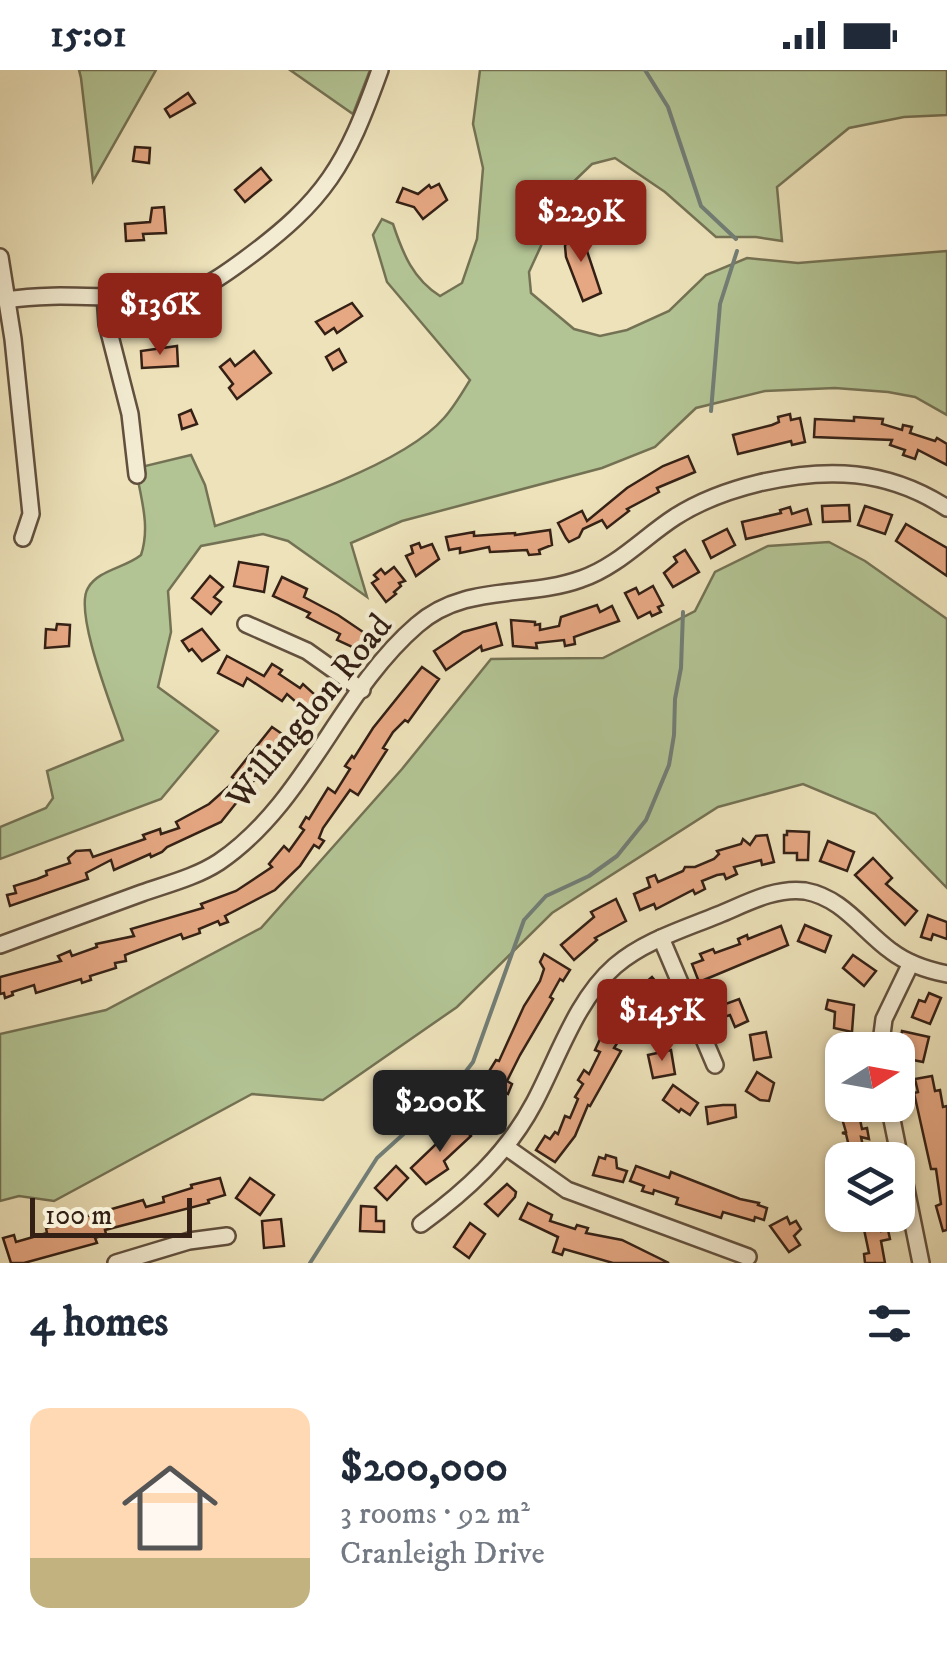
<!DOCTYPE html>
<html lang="en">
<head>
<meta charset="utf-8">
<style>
  body { margin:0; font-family:"IM FELL DW Pica",serif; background:#f2f2f3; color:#1f2937; height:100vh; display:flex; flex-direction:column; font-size:38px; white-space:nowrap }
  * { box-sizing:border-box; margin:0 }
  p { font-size:32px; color:#747a83 }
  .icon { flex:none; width:55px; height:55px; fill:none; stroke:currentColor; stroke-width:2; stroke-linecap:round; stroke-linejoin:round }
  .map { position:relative; height:1193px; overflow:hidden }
  .panel { display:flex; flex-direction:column; background:#fff; flex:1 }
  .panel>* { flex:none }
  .needle { width:65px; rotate:79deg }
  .buttons { position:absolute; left:825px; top:962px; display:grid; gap:20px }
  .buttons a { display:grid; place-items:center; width:90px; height:90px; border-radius:20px; background:#fff; box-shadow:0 2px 8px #0004; font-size:50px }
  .scale { position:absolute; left:30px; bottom:25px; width:162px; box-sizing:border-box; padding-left:10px; border:5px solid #342015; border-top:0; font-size:28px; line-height:35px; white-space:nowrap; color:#342015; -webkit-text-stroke:8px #f3ecd2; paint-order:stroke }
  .price { position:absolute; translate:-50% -85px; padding:0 22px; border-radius:10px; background:#8f2418; color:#fff; font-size:32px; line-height:65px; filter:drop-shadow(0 2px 5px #0008) }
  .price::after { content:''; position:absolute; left:50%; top:60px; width:30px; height:22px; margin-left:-15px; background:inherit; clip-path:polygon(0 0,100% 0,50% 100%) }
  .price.selected { background:#222; color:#fff }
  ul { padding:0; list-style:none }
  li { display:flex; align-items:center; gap:30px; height:250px; padding:0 30px }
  li span { display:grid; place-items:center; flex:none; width:280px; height:200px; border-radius:20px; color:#555 }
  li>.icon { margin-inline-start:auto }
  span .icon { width:120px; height:120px; fill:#fffc; stroke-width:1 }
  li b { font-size:42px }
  h2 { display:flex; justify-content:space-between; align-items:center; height:120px; padding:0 30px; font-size:42px }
  .status { display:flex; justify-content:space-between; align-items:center; height:70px; padding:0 50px; background:#fff; direction:ltr }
  .status svg { height:28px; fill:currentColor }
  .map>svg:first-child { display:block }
</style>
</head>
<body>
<div class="status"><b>15:01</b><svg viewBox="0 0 49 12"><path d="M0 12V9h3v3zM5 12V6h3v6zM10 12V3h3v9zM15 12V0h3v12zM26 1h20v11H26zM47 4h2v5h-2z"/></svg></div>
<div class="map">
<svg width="947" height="1193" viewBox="0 0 947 1193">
  <rect width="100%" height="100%" fill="#ede2ba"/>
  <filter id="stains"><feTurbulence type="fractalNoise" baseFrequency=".002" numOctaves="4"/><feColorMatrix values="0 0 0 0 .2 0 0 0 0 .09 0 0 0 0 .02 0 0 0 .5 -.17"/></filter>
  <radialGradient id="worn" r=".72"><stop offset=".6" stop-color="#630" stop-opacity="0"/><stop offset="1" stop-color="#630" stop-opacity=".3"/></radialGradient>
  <!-- green -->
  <g fill="#b3c494" stroke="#747254" stroke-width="2.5">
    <polygon points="79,0 156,0 93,111 81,8"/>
    <polygon points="290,0 370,0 353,44"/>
    <path d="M480 0H947V45L904 47 849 58 777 117 782 171 756 167H716L665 122 615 88 592 94 568 117 529 202 531 223 574 259 600 266 627 260 669 241 706 205 747 188 798 193 947 181V345L915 327 888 322 835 318 765 321 696 338 655 377 602 398 402 451 351 473 367 527 288 471 263 464 201 476 168 521 171 562 158 617 218 661 161 729 0 789V757L46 738 53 728 47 701 123 670C114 642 73 542 88 518 98 500 125 498 141 485 150 458 142 432 137 405L145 396 191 385 205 415 215 456C276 436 402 396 444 348 454 337 462 323 470 310L387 212 373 165 382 149 393 154C403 184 413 209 440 226L462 213 477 169 483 98 473 54Z"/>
    <polygon points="829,472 865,491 947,549 947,818 875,744 803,714 718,737 552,843 457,937 323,1030 252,1024 54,1131 19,1126 0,1131 0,964 106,940 261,858 402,699 491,589 603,588 695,541 715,502 768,476"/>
  </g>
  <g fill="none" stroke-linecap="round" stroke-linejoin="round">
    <!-- stream -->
    <g stroke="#727e77" stroke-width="4">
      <polyline points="645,0 668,37 701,136 736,169"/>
      <polyline points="711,341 720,234 737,181"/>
      <polyline points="310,1193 377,1088 450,1022 473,992 524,850 546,826 589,806 617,786 646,750 669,695 674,665 675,629 681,598 683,542"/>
    </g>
  </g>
  <!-- building -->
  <g fill="#e6a883" stroke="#342015" stroke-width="2.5">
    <polygon points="188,23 195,33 170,47 165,39"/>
    <polygon points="135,77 150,78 149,93 133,91"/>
    <polygon points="261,98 271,110 245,132 235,120"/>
    <polygon points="439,114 447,130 423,149 414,137 397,132 403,118 418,124 429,115 431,118"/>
    <polygon points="164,137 166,163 143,164 144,170 126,171 125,154 150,152 152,138"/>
    <polygon points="572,159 588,166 585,175 601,223 583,231 566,187 565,176"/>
    <polygon points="352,233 362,246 337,263 334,258 325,264 316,252"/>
    <polygon points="177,276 178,296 142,298 141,281"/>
    <polygon points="339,279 346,292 333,300 326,287"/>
    <polygon points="254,281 271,303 237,329 229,318 233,314 220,297 230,289 235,296"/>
    <polygon points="191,340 197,354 182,359 179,345"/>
    <polygon points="790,344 791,350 800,348 805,372 792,375 791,371 738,384 733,365 772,355 779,352 778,347"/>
    <polygon points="854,347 883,349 882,354 902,360 903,355 912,357 910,363 935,371 937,368 947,374 947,395 918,380 915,389 903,385 905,380 890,375 892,370 814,367 815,349 854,351"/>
    <polygon points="688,386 695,402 657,418 659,422 627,439 629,441 607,458 602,450 583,459 579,467 569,472 566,468 558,453 582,441 587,451 627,418 663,396"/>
    <polygon points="849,435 850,451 823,452 822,436"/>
    <polygon points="865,436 892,445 885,464 858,455"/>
    <polygon points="790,437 792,444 807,439 811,454 746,469 742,452 781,443 780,440"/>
    <polygon points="906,454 947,478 947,506 896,471"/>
    <polygon points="727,459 735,475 711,488 703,471"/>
    <polygon points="550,460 552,475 539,480 540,484 529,485 527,480 490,482 489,477 460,483 460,478 449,480 446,467 474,462 474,466 515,463 515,465"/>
    <polygon points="419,473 421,478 432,474 439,489 416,506 406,486 413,483 411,476"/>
    <polygon points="685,480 699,502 673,517 664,503 677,492 674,487"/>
    <polygon points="239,492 268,497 264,522 234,516"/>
    <polygon points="394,497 405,511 399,513 401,516 394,522 396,524 386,532 372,513 378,509 374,505 381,499 385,504"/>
    <polygon points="210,506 223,517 214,527 221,532 211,544 192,528"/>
    <polygon points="282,507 307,519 304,527 338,545 372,568 363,582 337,570 340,564 307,547 310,543 273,526"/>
    <polygon points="653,516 663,535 658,537 661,542 652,546 650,542 638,548 625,523 636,518 639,524"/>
    <polygon points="597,535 600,542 612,536 619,551 574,567 575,574 565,576 564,570 536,573 537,578 513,576 511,550 535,552 535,555 540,554 540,560 559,556 561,547"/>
    <polygon points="496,553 502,575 482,581 481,576 446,600 434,581 463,562"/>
    <polygon points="57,554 70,555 69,576 45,578 46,559 56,560"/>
    <polygon points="202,559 219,580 202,591 192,579 189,581 182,571"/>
    <polygon points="227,586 264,606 272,594 282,600 279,604 300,618 303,614 324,633 312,646 287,624 282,631 247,608 243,616 218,603"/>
    <polygon points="422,597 439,609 408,652 405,650 393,662 383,678 387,680 358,725 350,720 323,758 319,768 324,771 319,778 314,775 300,796 275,820 225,846 228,852 220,855 218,851 199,859 200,863 183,869 181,864 125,885 126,891 115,893 116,898 90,906 91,910 82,913 81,909 36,923 34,915 12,922 13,925 5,928 4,923 0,924 0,907 61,891 58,886 70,881 72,886 97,877 96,874 134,866 131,859 203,838 201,834 236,821 272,797 269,794 284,776 289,781 304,760 300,757 306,747 309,749 328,718 335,723 350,699 345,696 352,686 354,688 373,658"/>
    <polygon points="272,657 288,668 221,752 167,777 162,782 151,787 150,784 114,800 111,790 86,803 88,809 10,836 7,825 16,823 14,816 37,809 47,805 46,801 70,793 68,788 76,781 90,780 93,787 145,769 143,765 160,759 161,764 179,758 176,752 209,734 236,710 232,707"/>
    <polygon points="787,761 809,762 808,790 797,790 797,783 784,783 784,765 787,765"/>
    <polygon points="767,765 774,792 762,795 761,790 734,797 737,804 726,809 724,804 717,805 702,811 705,819 695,824 693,820 656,839 654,834 640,840 634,824 650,817 647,808 655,805 658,812 683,801 685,797 695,797 714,789 719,784 717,781 741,774 743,769 750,775 756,766"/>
    <polygon points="828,771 854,782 847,801 820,791"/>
    <polygon points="873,788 892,808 886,814 917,841 905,855 855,805"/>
    <polygon points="616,829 626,851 595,868 597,870 574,890 561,875 594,847 591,842"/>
    <polygon points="928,845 947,852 947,869 933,864 931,870 921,867"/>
    <polygon points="805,855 831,866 825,882 798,871"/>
    <polygon points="781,856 788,875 699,912 692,894 703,890 700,884 713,879 715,883 740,874 738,869 747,865 748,869"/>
    <polygon points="544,884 570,900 563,911 560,909 550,927 553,929 520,985 507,1011 512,1014 508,1024 503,1021 480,1053 464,1042 496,990 499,991 524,936 540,911 544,899 540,892"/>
    <polygon points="853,885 876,901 864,916 843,898"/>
    <polygon points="652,907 663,920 634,947 614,978 621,981 590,1036 588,1035 575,1066 555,1092 536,1080 545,1066 550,1069 555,1062 558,1064 565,1046 570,1048 578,1029 575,1027 583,1014 578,1010 584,1000 589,1004 600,982 595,980 600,969 629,926"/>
    <polygon points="929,923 941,928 930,954 912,947 919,930 925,932"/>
    <polygon points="739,929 748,951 735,957 730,945 724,947 720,936"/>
    <polygon points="828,930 854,935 852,962 834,958 835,942 826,939"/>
    <polygon points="902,961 929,967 923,992 898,987"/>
    <polygon points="766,962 771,987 754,990 750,965"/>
    <polygon points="842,972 842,1035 857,1035 862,1059 867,1058 869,1069 861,1067 866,1090 849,1090 847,1082 850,1081 846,1064 842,1063 846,1062 832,1015 837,1014 830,974"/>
    <polygon points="671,980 675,1004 653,1008 648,985"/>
    <polygon points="757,1002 774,1013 769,1031 760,1030 746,1021"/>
    <polygon points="932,1006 935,1021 940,1020 943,1037 947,1036 947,1160 943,1161 936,1136 941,1134 936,1099 931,1099 914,1023 918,1022 915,1009"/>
    <polygon points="673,1015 698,1033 690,1045 681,1039 679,1042 663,1030"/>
    <polygon points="723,1035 735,1035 736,1047 708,1054 706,1037"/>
    <polygon points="458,1053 471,1066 444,1091 448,1099 426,1114 411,1098"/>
    <polygon points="606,1085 616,1088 617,1098 627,1101 623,1112 593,1105 599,1087 605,1089"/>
    <polygon points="396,1096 408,1108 387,1130 375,1118"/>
    <polygon points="636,1096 669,1108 671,1102 740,1129 759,1133 758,1135 767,1138 764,1150 755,1147 754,1151 723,1142 721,1148 676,1134 678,1128 654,1120 653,1124 642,1121 644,1116 630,1111"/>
    <polygon points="220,1108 225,1125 208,1130 209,1133 105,1160 106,1164 95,1168 97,1173 24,1193 11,1193 3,1168 14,1165 16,1172 47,1163 46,1158 143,1130 146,1137 164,1132 163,1127 192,1118 191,1115"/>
    <polygon points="250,1108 274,1125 260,1145 236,1128"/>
    <polygon points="507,1114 516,1122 515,1127 498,1146 485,1134"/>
    <polygon points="528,1133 552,1145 550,1151 575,1159 577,1155 588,1158 586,1163 622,1170 669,1193 613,1193 564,1179 562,1185 553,1182 558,1167 520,1149"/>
    <polygon points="361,1136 376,1137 376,1151 384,1151 384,1162 360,1161"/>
    <polygon points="878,1146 881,1161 888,1160 890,1169 881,1171 885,1193 865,1193 864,1184 869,1183 862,1150"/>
    <polygon points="787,1147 790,1154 796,1151 801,1159 794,1166 800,1175 789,1182 770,1156"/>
    <polygon points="281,1149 284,1176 264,1178 262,1151"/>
    <polygon points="470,1153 485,1164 469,1188 454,1177"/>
  </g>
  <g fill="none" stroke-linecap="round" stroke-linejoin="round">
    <defs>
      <g id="minor">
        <polyline points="0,187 13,269 31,444 23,468"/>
        <polyline points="105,225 107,254 130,344 137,405"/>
        <path d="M6 230C61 221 115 231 168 226 198 224 221 207 244 190 326 130 346 95 380 0"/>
        <polyline points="246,554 307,581 362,620"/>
        <polyline points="661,868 715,995"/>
        <path d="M0 875C47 858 95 840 142 823 168 814 196 807 219 792 306 733 339 622 417 555 465 513 526 529 581 509 617 497 644 467 675 447 700 431 730 420 759 413 827 397 887 399 947 438"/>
        <polyline points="880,980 884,949 911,893"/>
        <polyline points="889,1035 921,1193"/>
        <polyline points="506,1077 567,1120 748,1187"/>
        <path d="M421 1154C466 1121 507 1084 534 1033 558 988 576 930 615 896 644 871 684 859 718 845 745 834 775 817 805 821 843 828 862 860 891 881 908 894 927 900 947 904"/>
        <polyline points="116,1193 189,1171 227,1166"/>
      </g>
    </defs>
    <!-- minor casing -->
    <use href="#minor" stroke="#62503e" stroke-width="20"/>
    <!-- minor -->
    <use href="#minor" stroke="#f3ecd2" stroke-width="15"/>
  </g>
  <g text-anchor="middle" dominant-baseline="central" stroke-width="8" stroke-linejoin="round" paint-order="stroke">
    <!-- street labels -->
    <g font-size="35" fill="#342015" stroke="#f3ecd2">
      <text transform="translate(310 642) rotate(-51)">Willingdon Road</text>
    </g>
  </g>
  <rect width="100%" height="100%" filter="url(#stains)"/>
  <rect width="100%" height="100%" fill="url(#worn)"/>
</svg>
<div class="buttons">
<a><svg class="needle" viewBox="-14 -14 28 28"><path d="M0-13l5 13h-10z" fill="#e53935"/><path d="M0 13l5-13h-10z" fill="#747a83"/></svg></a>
<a><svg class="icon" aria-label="layers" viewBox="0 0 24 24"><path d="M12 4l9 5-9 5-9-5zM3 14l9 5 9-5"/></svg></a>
</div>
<div class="scale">100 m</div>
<b class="price" style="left:581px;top:195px">$229K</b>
<b class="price" style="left:160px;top:288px">$136K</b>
<b class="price" style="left:662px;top:994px">$145K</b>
<b class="price selected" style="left:440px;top:1085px">$200K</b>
</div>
<section class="panel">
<h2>4 homes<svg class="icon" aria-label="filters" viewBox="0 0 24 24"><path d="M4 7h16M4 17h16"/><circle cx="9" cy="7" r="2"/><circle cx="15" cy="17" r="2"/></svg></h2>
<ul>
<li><span style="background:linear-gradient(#ffd9b3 75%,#c2b280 0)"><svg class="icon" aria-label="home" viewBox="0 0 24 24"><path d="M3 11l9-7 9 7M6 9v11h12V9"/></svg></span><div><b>$200,000</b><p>3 rooms · 92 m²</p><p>Cranleigh Drive</p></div></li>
</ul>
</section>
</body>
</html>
